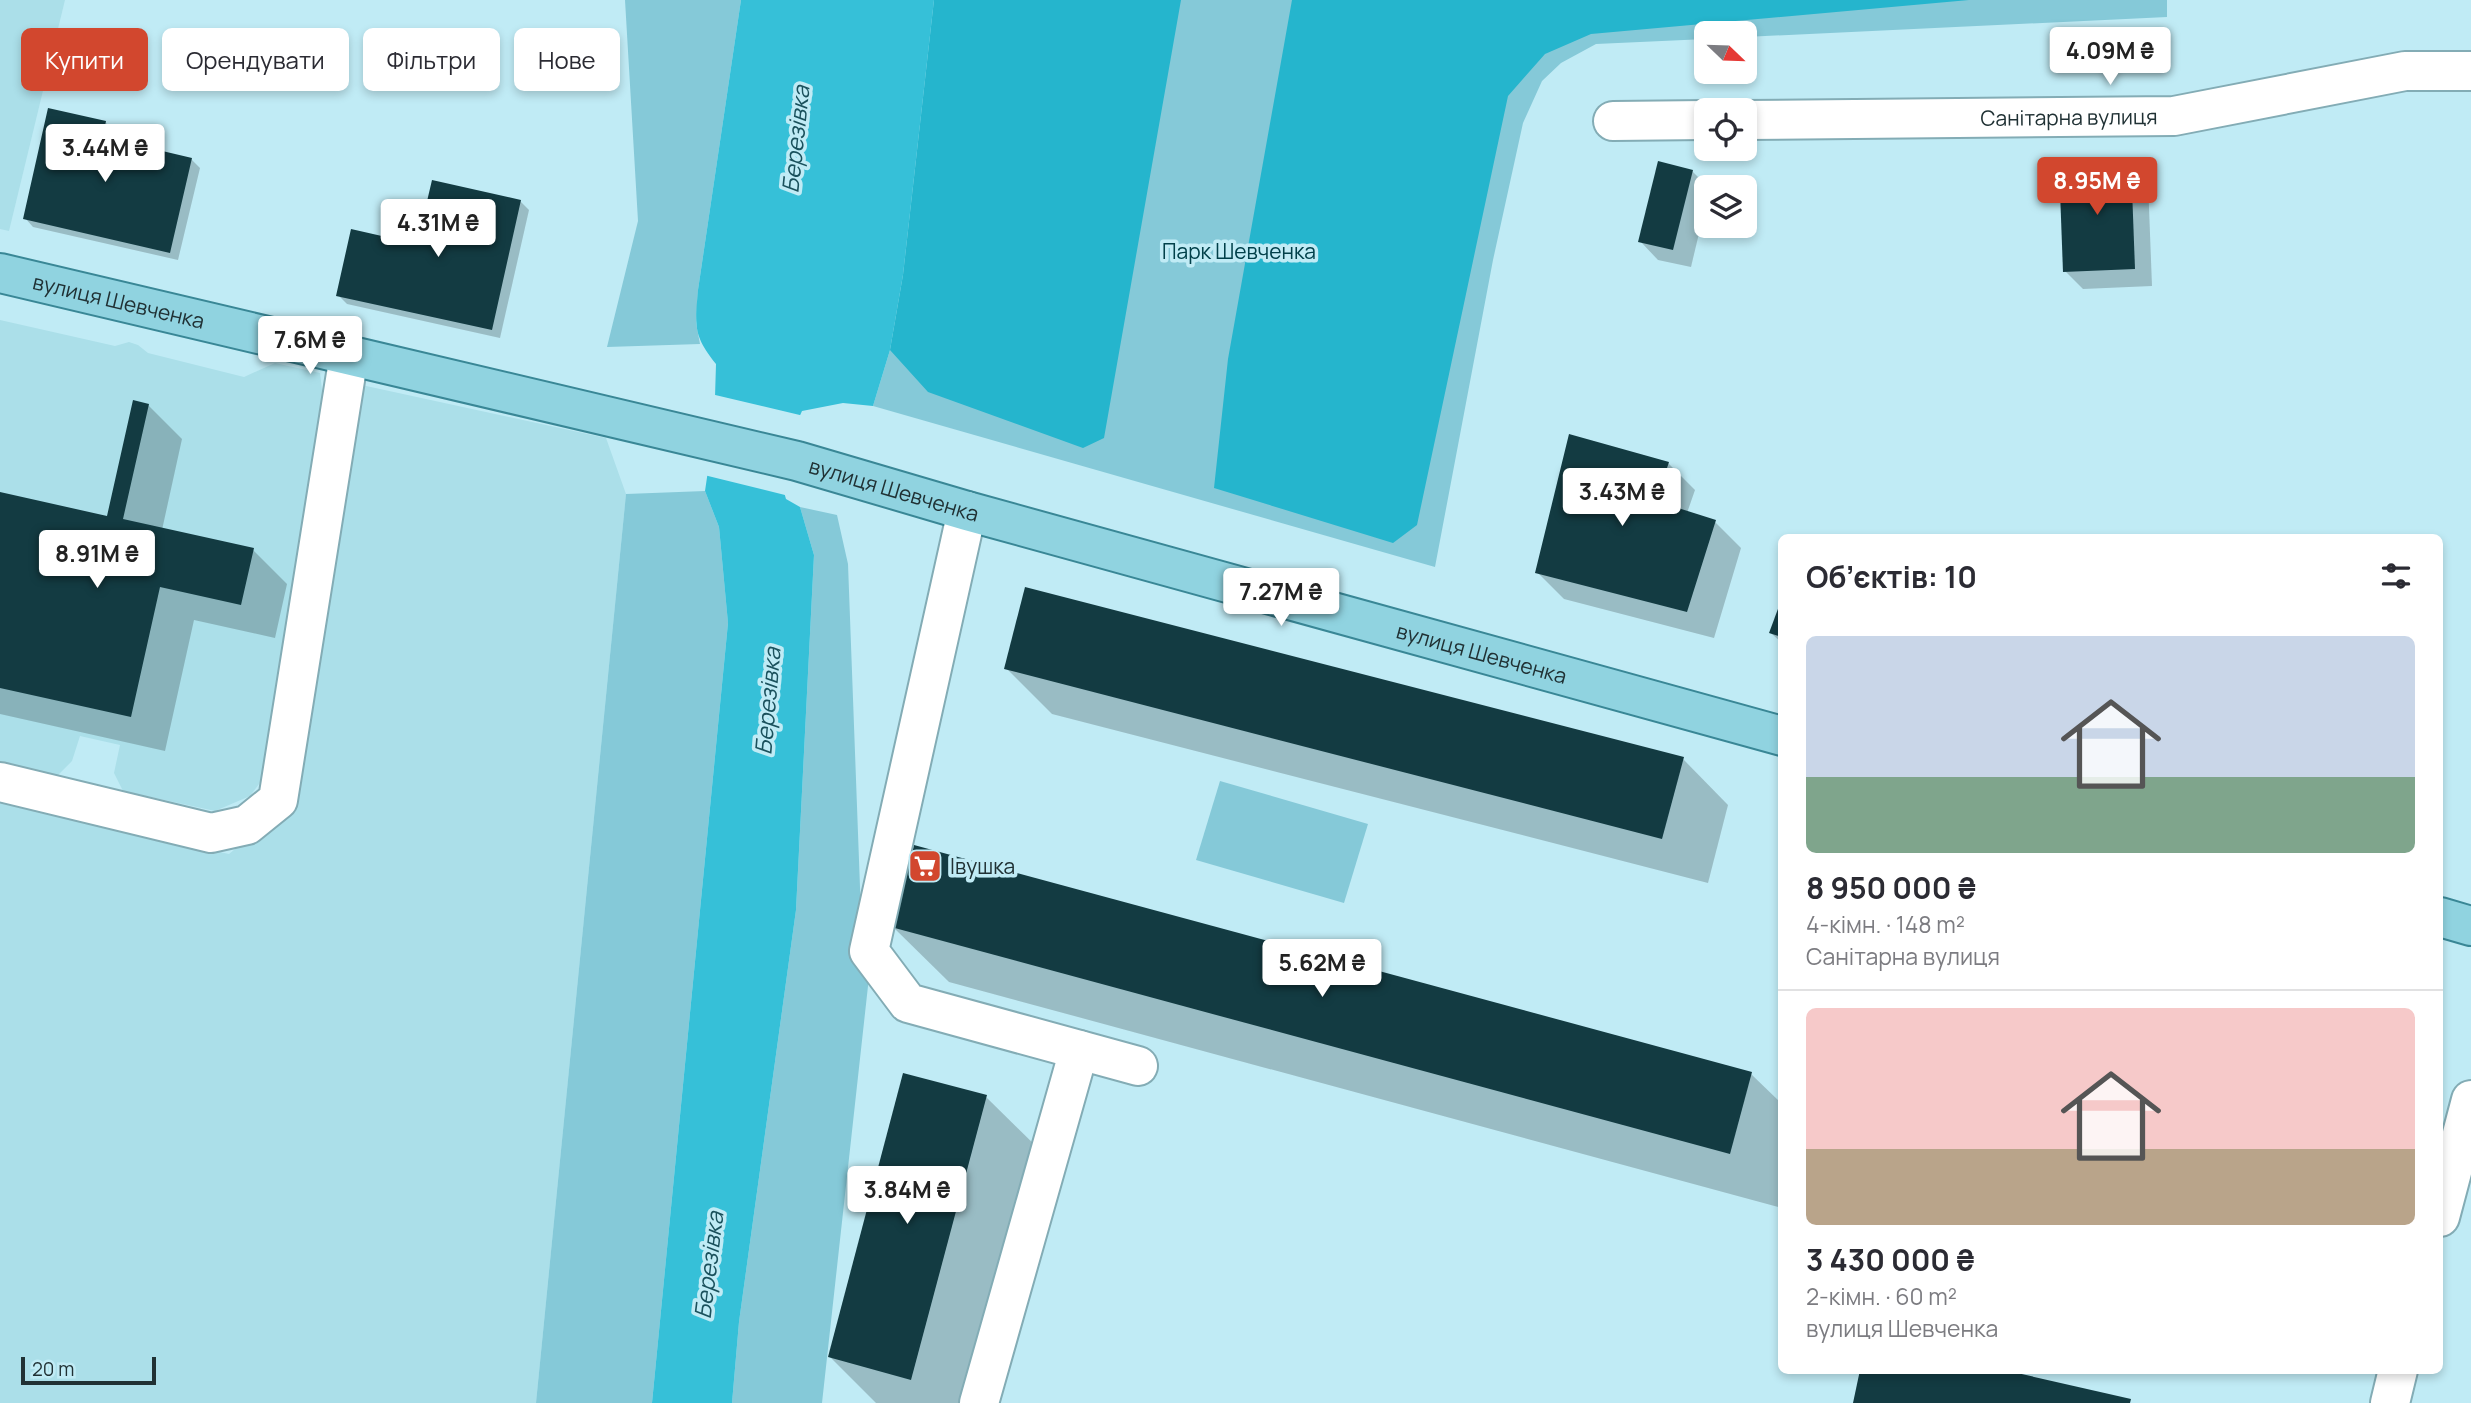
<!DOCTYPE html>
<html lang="uk">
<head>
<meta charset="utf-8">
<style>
  body { margin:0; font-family:Manrope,sans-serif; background:#f2f2f3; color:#2b2b33; height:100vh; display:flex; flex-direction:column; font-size:26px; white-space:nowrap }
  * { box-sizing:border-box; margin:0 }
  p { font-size:23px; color:#7c7c81 }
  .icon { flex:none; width:38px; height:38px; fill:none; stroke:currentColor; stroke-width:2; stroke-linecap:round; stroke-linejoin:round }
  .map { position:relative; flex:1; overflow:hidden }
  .side { position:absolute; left:1778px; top:534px; width:665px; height:840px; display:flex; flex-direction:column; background:#fff; border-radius:10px; box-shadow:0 4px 10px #0003 }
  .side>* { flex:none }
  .guide { position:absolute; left:21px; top:28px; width:665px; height:63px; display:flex; gap:14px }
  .needle { width:46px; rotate:113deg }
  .tools { position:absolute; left:1694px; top:21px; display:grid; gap:14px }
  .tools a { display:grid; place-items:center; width:63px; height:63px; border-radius:10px; background:#fff; box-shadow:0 4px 10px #0003; font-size:35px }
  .scale { position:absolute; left:21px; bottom:18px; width:135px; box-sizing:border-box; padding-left:7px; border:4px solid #203134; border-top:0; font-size:19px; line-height:24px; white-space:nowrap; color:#203134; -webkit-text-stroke:5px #c0ebf5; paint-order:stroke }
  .price { position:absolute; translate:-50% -60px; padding:0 16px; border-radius:7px; background:#fff; color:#222; font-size:23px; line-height:46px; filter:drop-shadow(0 2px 4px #0008) }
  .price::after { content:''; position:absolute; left:50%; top:42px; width:21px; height:16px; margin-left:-10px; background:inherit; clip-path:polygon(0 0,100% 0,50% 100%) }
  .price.on { background:#d2472e; color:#fff }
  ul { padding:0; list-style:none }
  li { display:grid; align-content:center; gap:14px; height:371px; padding:0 28px }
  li+li { border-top:2px solid #e1e1e2 }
  li span { display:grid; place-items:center; height:217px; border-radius:10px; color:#555 }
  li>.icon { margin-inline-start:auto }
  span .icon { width:126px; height:126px; fill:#fffc; stroke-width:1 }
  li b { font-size:30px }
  h2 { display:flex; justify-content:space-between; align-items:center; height:84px; padding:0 28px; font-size:30px }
  .chip { padding:0 24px; border-radius:10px; background:#fff; box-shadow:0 4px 10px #0003; font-size:24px; line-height:63px }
  .chip.on { background:#d2472e; color:#fff }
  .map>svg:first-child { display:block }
</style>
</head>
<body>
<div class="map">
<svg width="2471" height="1403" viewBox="0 0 2471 1403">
  <rect width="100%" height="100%" fill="#c0ebf5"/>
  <!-- built -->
  <g fill="#abdfe9">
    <polygon points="0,0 65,0 9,231 0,229"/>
    <polygon points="0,320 115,346 129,342 138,345 148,353 244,377 275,363 320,373 323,398 262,780 250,796 215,811 123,791 114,773 120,745 80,736 72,761 58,775 0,762"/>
    <polygon points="357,384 606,438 626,494 536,1403 0,1403 0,799 177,843 229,854 292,802"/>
  </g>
  <!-- green -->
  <g fill="#85c9d8">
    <polygon points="625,0 741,0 698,290 696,323 700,344 607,347 638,221"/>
    <polygon points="934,0 2167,0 2167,17 1745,37 1745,33 1706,33 1706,39 1596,44 1561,63 1542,81 1523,123 1493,260 1435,567 873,406 890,350 903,275"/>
    <polygon points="705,491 719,527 728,623 652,1403 536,1403 626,494"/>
    <polygon points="800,507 837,515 848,564 862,941 870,968 822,1403 732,1403 739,1322 796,910 814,555"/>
    <polygon points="1220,781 1368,824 1344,903 1196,860"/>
  </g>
  <!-- forest -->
  <g fill="#25b5cd">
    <polygon points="934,0 1181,0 1104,438 1083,448 928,392 890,350 903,275"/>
    <polygon points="1292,0 1969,0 1591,34 1545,54 1508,96 1417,525 1393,543 1214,488 1228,359"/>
  </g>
  <!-- water -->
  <path fill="#36c0d8" d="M741 0H934L903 275 890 350 873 406 843 403 802 411C788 442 775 466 786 499L800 507 814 555 796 910 739 1322 732 1403H652L728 623 719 527 705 491 714 430 716 364C693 335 695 326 698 290Z"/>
  <!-- pier -->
  <polygon fill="#c0ebf5" points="711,394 804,416 790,445 784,481 789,496 704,475 710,430"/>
  <!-- shadow -->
  <g fill="#0003">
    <polygon points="106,123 114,132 112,141 191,159 200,168 178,260 33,227 25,218"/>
    <polygon points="2130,163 2148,181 2152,286 2083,289 2065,271"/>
    <polygon points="1692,171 1708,187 1706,204 1691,267 1658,260 1640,241"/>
    <polygon points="520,201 529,210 500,338 347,304 338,295 419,246"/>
    <polygon points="148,405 182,439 162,530 253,550 287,584 275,638 194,620 165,751 0,714 0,493 109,518"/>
    <polygon points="1668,463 1695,490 1687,513 1715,522 1741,548 1714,638 1564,599 1537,572"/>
    <polygon points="1782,602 1782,643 1771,633"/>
    <polygon points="1006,668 1683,759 1728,805 1708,883 1052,714"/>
    <polygon points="893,927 1751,1074 1782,1104 1782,1208 949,982"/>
    <polygon points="986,1097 1042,1152 975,1403 876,1403 830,1357"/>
  </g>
  <!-- building -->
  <g fill="#133b42">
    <polygon points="48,108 106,121 103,137 192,158 170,253 23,219"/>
    <polygon points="1658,161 1693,170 1673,250 1638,242"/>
    <polygon points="2131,162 2135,269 2063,272 2059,164"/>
    <polygon points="432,180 521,200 492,330 336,296 351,229 417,244"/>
    <polygon points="133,400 149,404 123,519 254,548 241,605 160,587 131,717 0,688 0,492 107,516"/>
    <polygon points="1569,434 1669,462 1656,501 1716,520 1687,612 1535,573"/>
    <polygon points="1025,587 1684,757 1662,839 1004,669"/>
    <polygon points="1782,598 1782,637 1769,633"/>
    <polygon points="914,845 1752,1072 1730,1154 891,927"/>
    <polygon points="903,1073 987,1095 911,1380 828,1357"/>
    <polygon points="1860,1370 2004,1370 2131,1399 2130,1403 1853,1403"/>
  </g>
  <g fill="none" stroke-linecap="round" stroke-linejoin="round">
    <defs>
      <g id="minor">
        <path id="s1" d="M1745 120 2174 116 2405 71H2471"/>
        <polyline points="1613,121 1706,120"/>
        <polyline points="967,511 869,951 908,1003 1138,1066"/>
        <polyline points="0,782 211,833 247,825 278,800 349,355"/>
        <polyline points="2440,1217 2471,1100"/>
        <polyline points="979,1403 1079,1050"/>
        <polyline points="2390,1403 2398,1370"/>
      </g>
      <g id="major">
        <path id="s2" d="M0 273 797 461 967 511 1782 736"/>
        <polyline points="2440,917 2471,926"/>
      </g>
    </defs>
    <!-- minor casing -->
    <use href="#minor" stroke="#83acb5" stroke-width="42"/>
    <!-- major casing -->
    <use href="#major" stroke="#398796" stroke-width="42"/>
    <!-- minor -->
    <use href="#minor" stroke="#fff" stroke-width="38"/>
    <!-- major -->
    <use href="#major" stroke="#90d3e0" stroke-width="38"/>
  </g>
  <!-- icons -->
  <defs>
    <symbol id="supermarket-square" viewBox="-11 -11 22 22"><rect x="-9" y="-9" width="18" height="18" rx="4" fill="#d2472e" stroke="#c0ebf5"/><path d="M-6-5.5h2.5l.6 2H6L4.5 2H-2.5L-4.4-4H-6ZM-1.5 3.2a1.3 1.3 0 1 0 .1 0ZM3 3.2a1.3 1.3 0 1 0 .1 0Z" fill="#fff"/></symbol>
  </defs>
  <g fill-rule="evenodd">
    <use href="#supermarket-square" x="906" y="847" width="38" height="38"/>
  </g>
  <g text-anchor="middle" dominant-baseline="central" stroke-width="7" stroke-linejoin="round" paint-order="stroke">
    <!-- street labels -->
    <g font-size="21" fill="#203134" stroke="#c0ebf5">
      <text stroke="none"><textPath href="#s1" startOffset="324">Санітарна вулиця</textPath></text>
      <text stroke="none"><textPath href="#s2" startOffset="122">вулиця Шевченка</textPath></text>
      <text stroke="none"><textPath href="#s2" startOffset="920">вулиця Шевченка</textPath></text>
      <text stroke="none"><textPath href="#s2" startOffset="1530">вулиця Шевченка</textPath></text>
    </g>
    <!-- park labels -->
    <g font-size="21" fill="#01404a" stroke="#c0ebf5">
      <text x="1239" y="251">Парк Шевченка</text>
    </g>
    <!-- poi labels -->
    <g font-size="21" fill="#203134" stroke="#c0ebf5" text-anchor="start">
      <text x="950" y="866">Івушка</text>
    </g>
    <!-- water labels -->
    <g font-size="23" font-style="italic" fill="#1a515c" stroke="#c0ebf5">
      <text transform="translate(795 139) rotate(-84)">Березівка</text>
      <text transform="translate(767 701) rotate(-85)">Березівка</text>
      <text transform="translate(708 1265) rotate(-83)">Березівка</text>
    </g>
  </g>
</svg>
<div class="tools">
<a><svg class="needle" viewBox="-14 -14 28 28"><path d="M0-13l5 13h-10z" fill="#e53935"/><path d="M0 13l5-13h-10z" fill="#7c7c81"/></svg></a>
<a><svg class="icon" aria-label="locate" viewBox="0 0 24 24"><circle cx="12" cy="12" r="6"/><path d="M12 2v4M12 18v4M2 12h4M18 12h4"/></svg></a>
<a><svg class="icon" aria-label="layers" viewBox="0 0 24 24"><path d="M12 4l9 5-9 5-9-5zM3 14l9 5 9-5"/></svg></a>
</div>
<div class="scale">20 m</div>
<b class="price" style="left:2110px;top:87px">4.09M ₴</b>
<b class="price" style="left:105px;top:184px">3.44M ₴</b>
<b class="price on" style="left:2097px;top:217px">8.95M ₴</b>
<b class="price" style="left:438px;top:259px">4.31M ₴</b>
<b class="price" style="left:310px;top:376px">7.6M ₴</b>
<b class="price" style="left:1622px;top:528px">3.43M ₴</b>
<b class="price" style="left:97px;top:590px">8.91M ₴</b>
<b class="price" style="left:1281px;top:628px">7.27M ₴</b>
<b class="price" style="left:1322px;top:999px">5.62M ₴</b>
<b class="price" style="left:907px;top:1226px">3.84M ₴</b>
<div class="guide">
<a class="chip on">Купити</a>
<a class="chip">Орендувати</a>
<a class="chip">Фільтри</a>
<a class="chip">Нове</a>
</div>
<section class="side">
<h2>Об’єктів: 10<svg class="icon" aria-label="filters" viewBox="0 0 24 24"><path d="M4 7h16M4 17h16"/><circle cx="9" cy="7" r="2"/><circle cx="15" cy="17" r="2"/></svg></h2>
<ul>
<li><span style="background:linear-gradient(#c9d6e8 65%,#7fa58c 0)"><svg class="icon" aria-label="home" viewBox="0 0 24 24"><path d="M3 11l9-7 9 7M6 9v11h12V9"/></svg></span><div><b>8 950 000 ₴</b><p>4-кімн. · 148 m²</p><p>Санітарна вулиця</p></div></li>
<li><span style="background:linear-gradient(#f6c9c9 65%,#b9a48a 0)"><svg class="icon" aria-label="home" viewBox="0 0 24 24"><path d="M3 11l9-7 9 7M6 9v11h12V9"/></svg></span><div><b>3 430 000 ₴</b><p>2-кімн. · 60 m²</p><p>вулиця Шевченка</p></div></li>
</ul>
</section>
</div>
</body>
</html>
